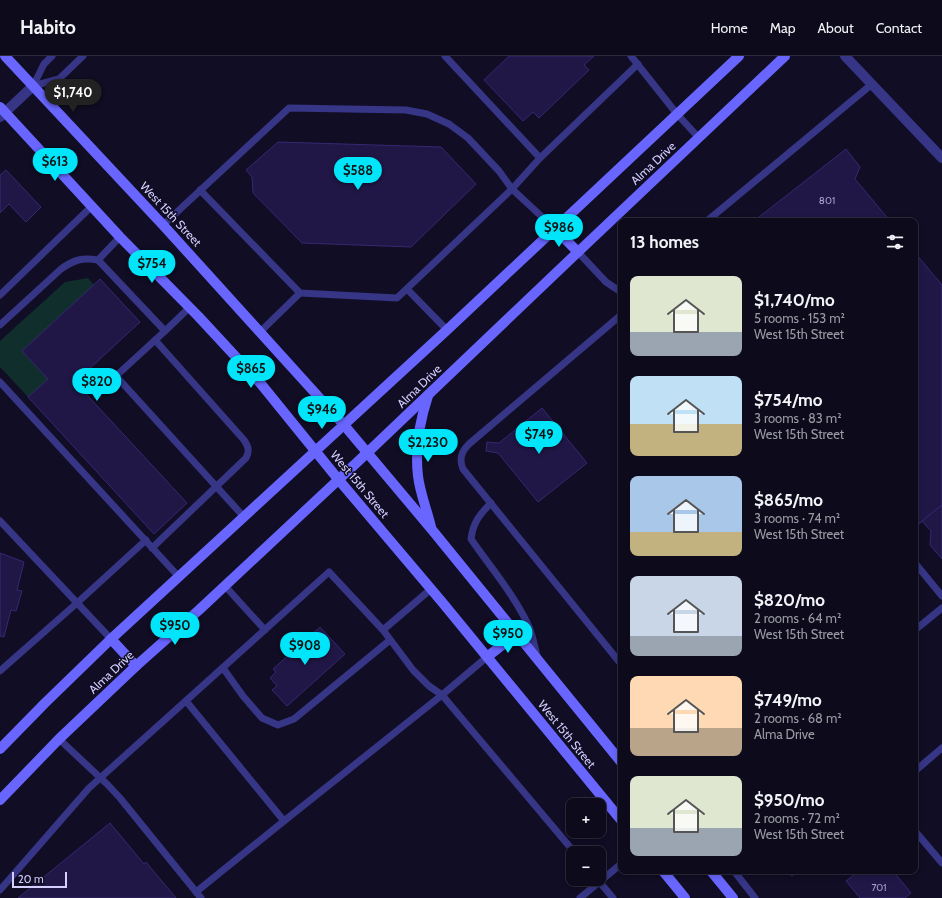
<!DOCTYPE html>
<html lang="en">
<head>
<meta charset="utf-8">
<style>
  body { margin:0; font-family:Cabin,sans-serif; background:#151324; color:#f1f3f6; height:100vh; display:flex; flex-direction:column; font-size:15px; white-space:nowrap }
  * { box-sizing:border-box; margin:0 }
  p { font-size:13px; color:#9a9aa3 }
  .icon { flex:none; width:22px; height:22px; fill:none; stroke:currentColor; stroke-width:2; stroke-linecap:round; stroke-linejoin:round }
  .map { position:relative; flex:1; overflow:hidden }
  .panel { position:absolute; left:618px; top:162px; width:300px; height:656px; display:flex; flex-direction:column; background:#0c0a1b; border-radius:8px; box-shadow:0 2px 6px #0003,0 0 0 1px #2c2b3a }
  .panel>* { flex:none }
  .fabs { position:absolute; left:566px; top:742px; display:grid; gap:8px }
  .fabs a { display:grid; place-items:center; width:40px; height:40px; border-radius:8px; background:#0c0a1b; box-shadow:0 2px 6px #0003,0 0 0 1px #2c2b3a; font-size:20px }
  .scale { position:absolute; left:12px; bottom:10px; width:55px; box-sizing:border-box; padding-left:4px; border:2px solid #d4cfff; border-top:0; font-size:11px; line-height:14px; white-space:nowrap; color:#d4cfff; -webkit-text-stroke:3px #100d24; paint-order:stroke }
  .price { position:absolute; translate:-50% -34px; padding:0 9px; border-radius:14px; background:#00e5fa; color:#111; font-size:13px; line-height:26px; filter:drop-shadow(0 1px 2px #0008) }
  .price::after { content:''; position:absolute; left:50%; top:24px; width:12px; height:9px; margin-left:-6px; background:inherit; clip-path:polygon(0 0,100% 0,50% 100%) }
  .price.on { background:#222; color:#fff }
  ul { padding:0; list-style:none }
  li { display:flex; align-items:center; gap:12px; height:100px; padding:0 12px }
  li span { display:grid; place-items:center; flex:none; width:112px; height:80px; border-radius:8px; color:#555 }
  li>.icon { margin-inline-start:auto }
  span .icon { width:48px; height:48px; fill:#fffc; stroke-width:1 }
  li b { font-size:17px }
  h2 { display:flex; justify-content:space-between; align-items:center; height:48px; padding:0 12px; font-size:17px }
  header { display:flex; align-items:center; gap:24px; box-sizing:border-box; height:56px; padding:0 20px; background:#0c0a1b; border-bottom:1px solid #2c2b3a }
  header strong { font-size:19px }
  nav { display:flex; gap:22px; margin-inline-start:auto; font-size:14px }
  .map>svg:first-child { display:block }
</style>
</head>
<body>
<header>
<strong>Habito</strong>
<nav><a>Home</a><a>Map</a><a>About</a><a>Contact</a></nav>
</header>
<div class="map">
<svg width="942" height="842" viewBox="0 0 942 842">
  <rect width="100%" height="100%" fill="#100d24"/>
  <!-- green -->
  <polygon fill="#0f2e2c" points="88,222 94,229 22,295 48,323 28,341 0,311 0,285 65,226"/>
  <!-- building -->
  <g fill="#201746" stroke="#362873">
    <polygon points="509,0 594,0 584,9 589,14 539,62 533,56 523,65 484,24"/>
    <polygon points="278,86 441,91 476,128 411,191 302,187 253,137 252,121 246,114"/>
    <polygon points="846,93 860,111 855,123 890,165 754,165"/>
    <polygon points="6,114 41,151 26,166 9,148 0,157 0,119"/>
    <polygon points="916,198 942,229 942,449 919,468 915,463 915,199"/>
    <polygon points="100,223 140,266 75,326 187,447 154,478 28,341 48,323 22,295"/>
    <polygon points="542,352 587,407 538,446 498,397 486,395 487,386 499,387"/>
    <polygon points="942,449 942,503 930,489 931,475 922,465"/>
    <polygon points="0,497 24,506 17,534 22,535 16,555 11,554 4,581 0,580"/>
    <polygon points="320,571 345,598 287,650 272,634 277,630 270,622 276,616 273,613"/>
    <polygon points="110,767 144,808 146,806 176,842 18,842"/>
    <polygon points="859,815 893,815 911,837 905,842 860,842 846,825"/>
  </g>
  <g fill="none" stroke-linecap="round" stroke-linejoin="round">
    <!-- service -->
    <g stroke="#363586" stroke-width="7">
      <polyline points="445,0 540,102"/>
      <polyline points="631,0 677,58 699,82"/>
      <polyline points="33,30 59,23 83,0"/>
      <polyline points="33,30 44,8 52,0"/>
      <polyline points="200,134 300,237 397,242 512,133 540,102 638,8"/>
      <polyline points="707,165 872,28"/>
      <polyline points="163,169 289,52 406,54 427,58 449,68 468,82 499,115 512,133 555,173"/>
      <polyline points="578,196 606,226 621,236"/>
      <polyline points="98,204 165,275 116,320 244,461"/>
      <polyline points="407,233 447,274"/>
      <polyline points="0,239 92,150"/>
      <path d="M621 259 469 388C461 396 459 403 463 413L621 608"/>
      <path d="M0 269 61 213C74 204 82 201 98 204L120 181"/>
      <polyline points="165,275 190,251"/>
      <polyline points="260,276 300,237"/>
      <polyline points="0,326 179,521"/>
      <path d="M491 447C479 459 473 467 471 483 491 512 516 541 530 573 533 582 535 591 537 600"/>
      <polyline points="0,465 111,583"/>
      <path d="M152 492 246 402C250 394 248 390 244 384L155 284"/>
      <polyline points="915,507 942,540"/>
      <polyline points="225,530 265,574"/>
      <polyline points="383,574 431,533"/>
      <polyline points="915,574 942,552"/>
      <polyline points="487,601 442,639 575,797"/>
      <polyline points="223,612 243,640 262,662 278,669 294,663 390,584"/>
      <polyline points="0,615 77,547 146,484"/>
      <polyline points="59,683 108,729 120,742 201,842"/>
      <polyline points="915,715 942,692"/>
      <polyline points="915,775 942,807"/>
      <polyline points="734,815 755,842"/>
      <polyline points="791,815 792,816 793,815"/>
      <polyline points="597,823 613,842"/>
      <polyline points="0,834 89,732 329,516 383,574 413,614 429,630 442,639 284,765 186,645"/>
      <polyline points="196,836 284,765"/>
      <polyline points="580,842 621,808"/>
    </g>
    <!-- minor -->
    <g stroke="#363586" stroke-width="10">
      <polyline points="845,0 942,102"/>
      <polyline points="0,61 33,30"/>
    </g>
    <!-- secondary -->
    <g stroke="#6866ff" stroke-width="10">
      <polyline points="5,0 163,169 344,369 433,475 621,706"/>
      <polyline points="0,51 120,181 198,260 261,328 338,423 442,546 621,764"/>
      <polyline points="555,173 578,196"/>
      <path d="M428 340C420 364 415 394 418 420 420 437 427 454 431 471"/>
      <polyline points="111,583 136,610"/>
      <polyline points="487,601 516,578"/>
      <polyline points="0,693 45,647 111,583 447,274 739,0"/>
      <polyline points="0,744 59,683 136,610 199,554 367,397 578,196 785,0"/>
      <polyline points="663,815 685,842"/>
      <polyline points="711,815 733,842"/>
    </g>
  </g>
  <g text-anchor="middle" dominant-baseline="central" stroke-width="3" stroke-linejoin="round" paint-order="stroke">
    <!-- number labels -->
    <g font-size="10" fill="#a7a1d1">
      <text x="827" y="144">801</text>
      <text x="879" y="831">701</text>
    </g>
    <!-- street labels -->
    <g font-size="12" fill="#d4cfff" stroke="#100d24">
      <text transform="translate(653 107) rotate(-43)">Alma Drive</text>
      <text transform="translate(171 158) rotate(47)">West 15th Street</text>
      <text transform="translate(419 330) rotate(-44)">Alma Drive</text>
      <text transform="translate(360 428) rotate(50)">West 15th Street</text>
      <text transform="translate(111 616) rotate(-43)">Alma Drive</text>
      <text transform="translate(567 678) rotate(51)">West 15th Street</text>
    </g>
  </g>
</svg>
<div class="fabs">
<a>+</a>
<a>−</a>
</div>
<div class="scale">20 m</div>
<b class="price on" style="left:73px;top:57px">$1,740</b>
<b class="price" style="left:55px;top:126px">$613</b>
<b class="price" style="left:358px;top:135px">$588</b>
<b class="price" style="left:559px;top:192px">$986</b>
<b class="price" style="left:152px;top:228px">$754</b>
<b class="price" style="left:251px;top:333px">$865</b>
<b class="price" style="left:97px;top:346px">$820</b>
<b class="price" style="left:322px;top:374px">$946</b>
<b class="price" style="left:539px;top:399px">$749</b>
<b class="price" style="left:428px;top:407px">$2,230</b>
<b class="price" style="left:175px;top:590px">$950</b>
<b class="price" style="left:508px;top:598px">$950</b>
<b class="price" style="left:305px;top:610px">$908</b>
<section class="panel">
<h2>13 homes<svg class="icon" aria-label="filters" viewBox="0 0 24 24"><path d="M4 7h16M4 17h16"/><circle cx="9" cy="7" r="2"/><circle cx="15" cy="17" r="2"/></svg></h2>
<ul>
<li><span style="background:linear-gradient(#dfe7d0 70%,#9aa5b1 0)"><svg class="icon" aria-label="home" viewBox="0 0 24 24"><path d="M3 11l9-7 9 7M6 9v11h12V9"/></svg></span><div><b>$1,740/mo</b><p>5 rooms · 153 m²</p><p>West 15th Street</p></div></li>
<li><span style="background:linear-gradient(#bfe0f5 60%,#c2b280 0)"><svg class="icon" aria-label="home" viewBox="0 0 24 24"><path d="M3 11l9-7 9 7M6 9v11h12V9"/></svg></span><div><b>$754/mo</b><p>3 rooms · 83 m²</p><p>West 15th Street</p></div></li>
<li><span style="background:linear-gradient(#a9c7e8 70%,#c2b280 0)"><svg class="icon" aria-label="home" viewBox="0 0 24 24"><path d="M3 11l9-7 9 7M6 9v11h12V9"/></svg></span><div><b>$865/mo</b><p>3 rooms · 74 m²</p><p>West 15th Street</p></div></li>
<li><span style="background:linear-gradient(#c9d6e8 75%,#9aa5b1 0)"><svg class="icon" aria-label="home" viewBox="0 0 24 24"><path d="M3 11l9-7 9 7M6 9v11h12V9"/></svg></span><div><b>$820/mo</b><p>2 rooms · 64 m²</p><p>West 15th Street</p></div></li>
<li><span style="background:linear-gradient(#ffd9b3 65%,#b9a48a 0)"><svg class="icon" aria-label="home" viewBox="0 0 24 24"><path d="M3 11l9-7 9 7M6 9v11h12V9"/></svg></span><div><b>$749/mo</b><p>2 rooms · 68 m²</p><p>Alma Drive</p></div></li>
<li><span style="background:linear-gradient(#dfe7d0 65%,#9aa5b1 0)"><svg class="icon" aria-label="home" viewBox="0 0 24 24"><path d="M3 11l9-7 9 7M6 9v11h12V9"/></svg></span><div><b>$950/mo</b><p>2 rooms · 72 m²</p><p>West 15th Street</p></div></li>
</ul>
</section>
</div>
</body>
</html>
